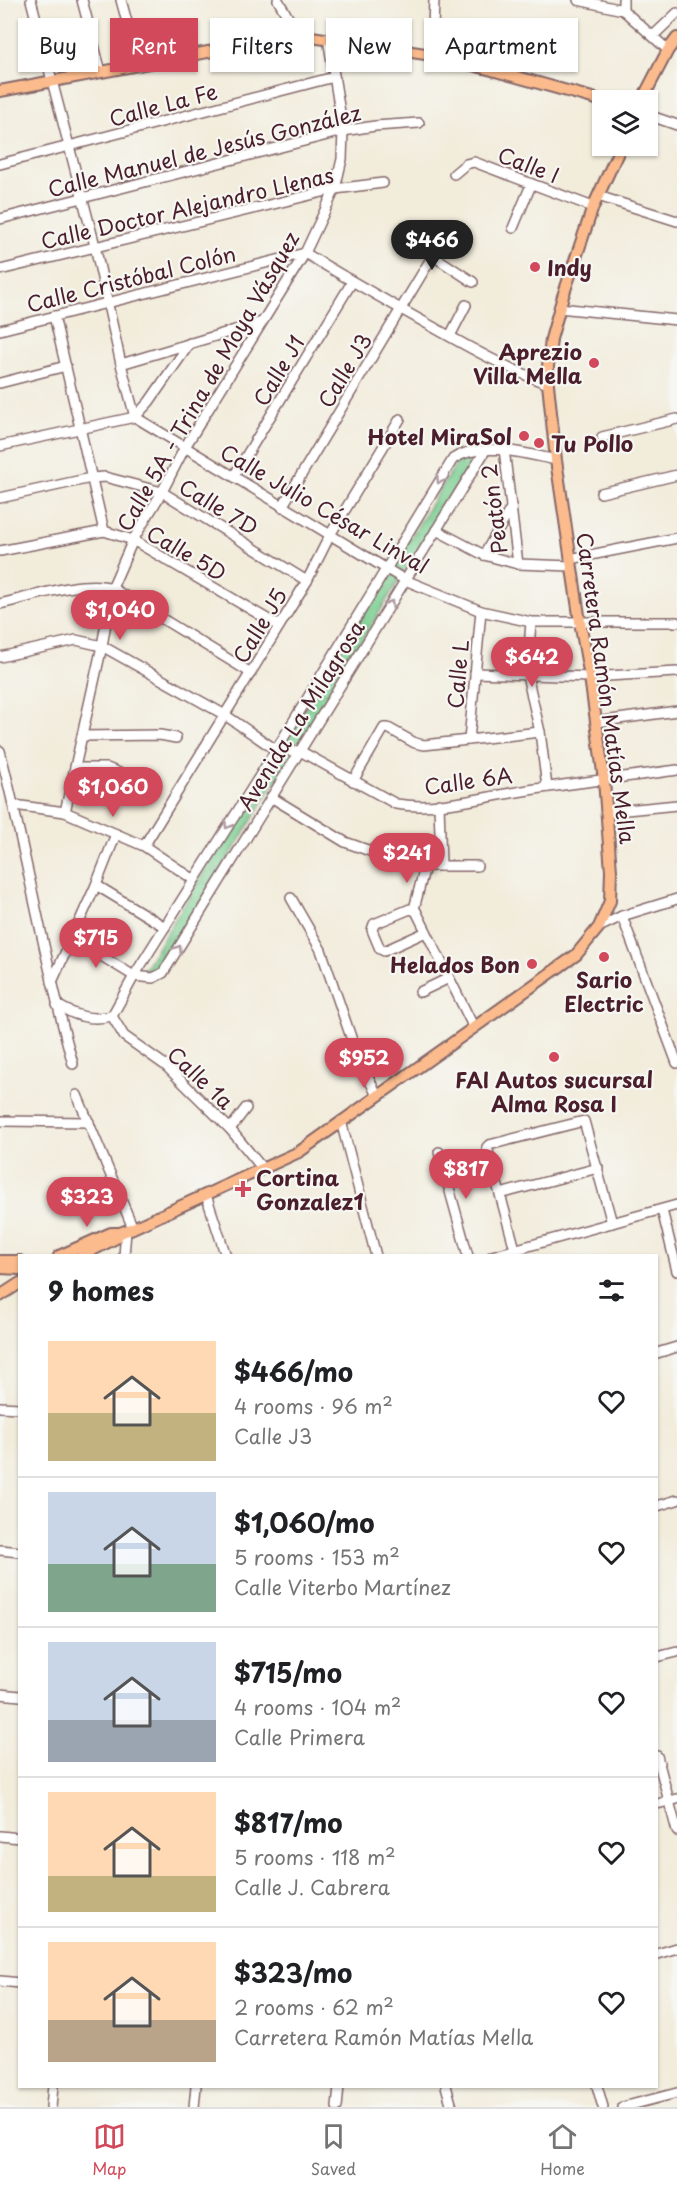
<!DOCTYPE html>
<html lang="en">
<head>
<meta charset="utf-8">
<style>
  body { margin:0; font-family:"Playpen Sans",sans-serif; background:#f2f2f2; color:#202124; height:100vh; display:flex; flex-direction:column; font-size:22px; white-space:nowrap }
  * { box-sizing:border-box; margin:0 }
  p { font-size:20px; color:#757577 }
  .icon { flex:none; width:33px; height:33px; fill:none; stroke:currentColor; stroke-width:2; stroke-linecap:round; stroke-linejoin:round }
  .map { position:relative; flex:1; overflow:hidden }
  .details { position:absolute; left:18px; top:1254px; width:640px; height:834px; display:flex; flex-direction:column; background:#fff; border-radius:0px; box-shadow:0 2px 4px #0004 }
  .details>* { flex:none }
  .guide { position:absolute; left:18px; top:18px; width:642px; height:54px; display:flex; gap:12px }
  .controls { position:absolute; left:592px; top:90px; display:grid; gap:12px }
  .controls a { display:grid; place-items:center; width:66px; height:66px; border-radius:0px; background:#fff; box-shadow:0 2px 4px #0004; font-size:30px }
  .price { position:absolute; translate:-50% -51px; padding:0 14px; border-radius:21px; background:#d1495b; color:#fff; font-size:20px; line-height:39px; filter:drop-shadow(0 2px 3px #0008) }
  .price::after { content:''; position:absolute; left:50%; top:36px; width:18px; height:14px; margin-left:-9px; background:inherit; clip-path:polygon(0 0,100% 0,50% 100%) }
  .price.on { background:#222; color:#fff }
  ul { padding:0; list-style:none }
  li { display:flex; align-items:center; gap:18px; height:150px; padding:0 30px }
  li+li { border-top:2px solid #e0e0e0 }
  li span { display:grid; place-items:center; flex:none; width:168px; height:120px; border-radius:0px; color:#555 }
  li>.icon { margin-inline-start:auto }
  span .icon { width:72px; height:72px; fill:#fffc; stroke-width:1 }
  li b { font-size:26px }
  h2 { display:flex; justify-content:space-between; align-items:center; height:72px; padding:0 30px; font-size:26px }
  .tag { padding:0 21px; border-radius:0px; background:#fff; box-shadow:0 2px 4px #0004; font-size:21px; line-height:54px }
  .tag.on { background:#d1495b; color:#fff }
  .tabs { display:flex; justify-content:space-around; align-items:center; height:84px; border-top:2px solid #e0e0e0; background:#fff; font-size:16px; color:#757577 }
  .tabs a { display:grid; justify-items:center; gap:3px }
  .tabs .on { color:#d1495b }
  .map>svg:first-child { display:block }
</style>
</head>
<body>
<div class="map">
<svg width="677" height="2107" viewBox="0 0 677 2107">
  <defs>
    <pattern id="park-crowns" width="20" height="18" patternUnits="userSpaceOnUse" patternTransform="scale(1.5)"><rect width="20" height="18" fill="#7bcf92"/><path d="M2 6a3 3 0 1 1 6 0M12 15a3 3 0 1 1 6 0" fill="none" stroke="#6cb17e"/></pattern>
  </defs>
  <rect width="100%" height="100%" fill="#f6f6f2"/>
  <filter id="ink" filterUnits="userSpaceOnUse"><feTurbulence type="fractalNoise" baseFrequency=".0167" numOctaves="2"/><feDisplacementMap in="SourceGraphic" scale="12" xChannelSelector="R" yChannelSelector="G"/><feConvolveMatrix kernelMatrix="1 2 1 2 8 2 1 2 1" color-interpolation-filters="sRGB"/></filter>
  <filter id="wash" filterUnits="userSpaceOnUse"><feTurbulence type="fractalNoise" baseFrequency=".008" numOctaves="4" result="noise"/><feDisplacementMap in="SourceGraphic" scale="24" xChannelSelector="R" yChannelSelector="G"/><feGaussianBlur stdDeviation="1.35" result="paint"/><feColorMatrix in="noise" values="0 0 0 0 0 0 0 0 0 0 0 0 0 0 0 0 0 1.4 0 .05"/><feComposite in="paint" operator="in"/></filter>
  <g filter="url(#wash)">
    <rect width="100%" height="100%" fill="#f2ecdb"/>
    <!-- park -->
    <polygon fill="url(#park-crowns)" stroke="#62775e" stroke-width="1.5" points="463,457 474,458 160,970 151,974 143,971 457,462"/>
  </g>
  <g filter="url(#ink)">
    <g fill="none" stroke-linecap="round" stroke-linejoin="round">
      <defs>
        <g id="minor">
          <polyline points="31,0 95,246 121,364 135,417"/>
          <polyline points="82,0 101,72"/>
          <polyline points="121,0 139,66"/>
          <polyline points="278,0 298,35"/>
          <polyline points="578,0 623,10"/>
          <polyline points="623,0 623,10 668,50"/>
          <polyline points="653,36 677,13"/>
          <polyline points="432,55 434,0"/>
          <polyline points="648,115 677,125"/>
          <polyline points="0,164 334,77"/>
          <polyline points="454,174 466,164 474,162 593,207"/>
          <polyline points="598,196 677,221"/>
          <polyline points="0,219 343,131 375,126 419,123"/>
          <polyline points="513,228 531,185"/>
          <polyline points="426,232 438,259 473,282"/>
          <polyline points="0,270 335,189 383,183"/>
          <polyline points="559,308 677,320"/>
          <polyline points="54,316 104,531"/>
          <path d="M0 330 305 253C347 279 390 303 433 327 470 348 508 369 548 384"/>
          <polyline points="450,336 466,305"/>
          <polyline points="121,364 262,322"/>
          <polyline points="0,383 66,366"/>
          <polyline points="135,417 149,402 190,343"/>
          <polyline points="602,437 677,419"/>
          <polyline points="0,446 135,417 405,580 481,611 531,622 677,622"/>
          <polyline points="504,449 518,564"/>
          <polyline points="234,476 352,282"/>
          <polyline points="601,493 677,475"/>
          <polyline points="0,498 91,478 105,477 162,492 307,581"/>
          <polyline points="282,507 435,252"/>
          <polyline points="436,530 484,555 518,564 571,566"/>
          <polyline points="0,551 104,531 133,540 279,626"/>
          <polyline points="484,555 511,508"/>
          <polyline points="570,559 677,538"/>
          <path d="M0 604C30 597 84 579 112 588L251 673"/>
          <polyline points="531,622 527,675 540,732 547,787"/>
          <path d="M0 657 76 640 102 646 225 715 276 750 300 751 396 804C437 811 482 797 523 791 574 783 626 777 677 770"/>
          <polyline points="475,673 590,677 677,672"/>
          <polyline points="596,722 677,711"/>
          <polyline points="82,736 160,735 176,738"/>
          <polyline points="469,740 481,611"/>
          <path d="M0 751C27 855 44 961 73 1064"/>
          <polyline points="75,768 107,768 137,780"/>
          <polyline points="353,781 384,728 388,728 415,743 424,745 540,732"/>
          <polyline points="271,797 345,842 412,866 477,866"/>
          <polyline points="439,804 441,866"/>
          <polyline points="14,805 65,812 144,846 193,879"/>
          <polyline points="65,812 102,646 112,588 133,540 162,492 185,447 305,253 335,189 342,159 343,131 328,38"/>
          <polyline points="606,812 677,805"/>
          <polyline points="144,846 307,581 330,535 400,419"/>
          <polyline points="96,885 165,927"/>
          <polyline points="291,898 321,950 354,1046 377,1096"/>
          <polyline points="414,909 425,866"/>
          <polyline points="622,916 677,1063"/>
          <polyline points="599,927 622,916 677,899"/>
          <polyline points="426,932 384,951 380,949 372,930 374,924 410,909 416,911 474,1028"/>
          <polyline points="72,938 134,976 153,978 163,973 485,451"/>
          <polyline points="52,982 96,885 116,834"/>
          <polyline points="420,992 449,978"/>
          <path d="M57 1005C76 1016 90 1021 112 1016"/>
          <path d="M112 1016 134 976 276 750 453 459C480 440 527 454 556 460"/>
          <polyline points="112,1016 124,1036 165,1065 230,1129 263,1169"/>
          <polyline points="77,1095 133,1228"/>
          <polyline points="0,1121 89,1122"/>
          <polyline points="341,1121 376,1256"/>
          <polyline points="230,1129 246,1108"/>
          <polyline points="439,1152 468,1256"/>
          <polyline points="500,1194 598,1168"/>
          <polyline points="206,1195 226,1256"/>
          <polyline points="662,1210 677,1271"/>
          <polyline points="515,1249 487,1147 489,1145 584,1121 612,1223"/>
          <polyline points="124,1256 126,1231"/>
          <polyline points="492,1256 677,1205"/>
          <polyline points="657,1353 677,1347"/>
          <polyline points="0,1407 20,1408"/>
          <polyline points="657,1506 677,1500"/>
          <polyline points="0,1550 20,1552"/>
          <polyline points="657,1657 677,1652"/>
          <polyline points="0,1694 20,1696"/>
          <polyline points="657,1756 677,1831"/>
          <polyline points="657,1804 677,1799"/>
          <polyline points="0,1836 20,1838"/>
          <polyline points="657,1954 677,1948"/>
          <polyline points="0,1981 20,1983"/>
          <polyline points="446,2086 452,2107"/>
          <polyline points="597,2086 603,2107"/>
          <polyline points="51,2107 53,2086"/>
          <polyline points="194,2107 196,2086"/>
          <polyline points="337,2107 339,2086"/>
          <polyline points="623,2107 677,2093"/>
        </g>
        <g id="major">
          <polyline points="0,91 298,35 432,55 492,70 603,101"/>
          <polyline points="642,100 668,50 677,38"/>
          <polyline points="59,1256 111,1233 120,1233 133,1228 299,1152 576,955 599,927 610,901 611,871 604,780 590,677 580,622 556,460 548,384 548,366 551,339 563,296 593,207 621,146"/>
          <polyline points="81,1256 116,1238 120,1233"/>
          <polyline points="0,1261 20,1261"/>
          <polyline points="0,1268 20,1269"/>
          <polyline points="0,1296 20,1283"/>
        </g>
      </defs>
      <!-- minor casing -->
      <use href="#minor" stroke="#856769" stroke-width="12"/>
      <!-- major casing -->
      <use href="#major" stroke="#856769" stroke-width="14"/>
      <!-- minor -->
      <use href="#minor" stroke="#fff" stroke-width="9"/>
      <!-- major -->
      <use href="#major" stroke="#fbbb8d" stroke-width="10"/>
    </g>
    <!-- one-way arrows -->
    <defs><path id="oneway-chevron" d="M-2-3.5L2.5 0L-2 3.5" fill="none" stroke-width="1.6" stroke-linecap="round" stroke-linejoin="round" transform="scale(1.5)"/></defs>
    <g stroke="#ae9aa0">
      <use href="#oneway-chevron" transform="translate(440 480) rotate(122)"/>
      <use href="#oneway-chevron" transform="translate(390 604) rotate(-58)"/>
      <use href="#oneway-chevron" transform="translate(228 825) rotate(122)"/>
      <use href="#oneway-chevron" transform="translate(178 949) rotate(-58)"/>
    </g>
  </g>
  <!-- markers -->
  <g fill="#d1495b" stroke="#f6f6f2" stroke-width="2">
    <circle cx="535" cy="267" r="6"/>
    <circle cx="594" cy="363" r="6"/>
    <circle cx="524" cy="436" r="6"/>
    <circle cx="539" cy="443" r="6"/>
    <circle cx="604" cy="957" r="6"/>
    <circle cx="532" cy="964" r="6"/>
    <circle cx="554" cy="1057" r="6"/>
    <path d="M240 1180h6v6h6v6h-6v6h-6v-6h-6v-6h6z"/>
  </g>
  <g text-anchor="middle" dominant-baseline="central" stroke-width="4.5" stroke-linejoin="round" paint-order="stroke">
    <!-- street labels -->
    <g font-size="21" fill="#4a1f2b" stroke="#f6f6f2">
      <text transform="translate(163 104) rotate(-15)">Calle La Fe</text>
      <text transform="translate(204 150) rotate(-14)">Calle Manuel de Jesús González</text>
      <text transform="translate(529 164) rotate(21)">Calle I</text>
      <text transform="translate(187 207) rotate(-13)">Calle Doctor Alejandro Llenas</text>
      <text transform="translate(131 278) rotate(-14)">Calle Cristóbal Colón</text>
      <text transform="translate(278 370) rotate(-59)">Calle J1</text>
      <text transform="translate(344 370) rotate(-59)">Calle J3</text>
      <text transform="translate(207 381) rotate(-60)">Calle 5A - Trina de Moya Vásquez</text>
      <text transform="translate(219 506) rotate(31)">Calle 7D</text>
      <text transform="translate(325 508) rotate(30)">Calle Julio César Linval</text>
      <text transform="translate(493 509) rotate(-97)">Peatón 2</text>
      <text transform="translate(187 552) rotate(30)">Calle 5D</text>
      <text transform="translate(259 625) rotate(-59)">Calle J5</text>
      <text transform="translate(457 674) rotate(-85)">Calle L</text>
      <text transform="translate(607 688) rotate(82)">Carretera Ramón Matías Mella</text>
      <text transform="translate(300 715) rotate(-58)">Avenida La Milagrosa</text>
      <text transform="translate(468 780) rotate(-8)">Calle 6A</text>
      <text transform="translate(201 1077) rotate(43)">Calle 1a</text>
    </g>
    <!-- poi labels -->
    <g font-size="21" font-weight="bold" fill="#4a1f2b" stroke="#f6f6f2" text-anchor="start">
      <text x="547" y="267">Indy</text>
      <text x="582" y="351" text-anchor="end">Aprezio<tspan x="582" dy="24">Villa Mella</tspan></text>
      <text x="512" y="436" text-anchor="end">Hotel MiraSol</text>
      <text x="551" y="443">Tu Pollo</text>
      <text x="520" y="964" text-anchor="end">Helados Bon</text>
      <text x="604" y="979" text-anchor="middle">Sario<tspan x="604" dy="24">Electric</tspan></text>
      <text x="554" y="1079" text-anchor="middle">FAI Autos sucursal<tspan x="554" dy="24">Alma Rosa I</tspan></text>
      <text x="256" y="1177">Cortina<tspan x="256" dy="24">Gonzalez1</tspan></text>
    </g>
  </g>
</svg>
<div class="controls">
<a><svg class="icon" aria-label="layers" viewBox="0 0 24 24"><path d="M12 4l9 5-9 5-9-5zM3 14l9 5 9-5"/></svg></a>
</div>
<b class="price on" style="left:432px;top:271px">$466</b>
<b class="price" style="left:120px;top:641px">$1,040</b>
<b class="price" style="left:532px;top:688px">$642</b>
<b class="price" style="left:113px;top:818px">$1,060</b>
<b class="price" style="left:407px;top:884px">$241</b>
<b class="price" style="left:96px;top:969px">$715</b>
<b class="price" style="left:364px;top:1089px">$952</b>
<b class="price" style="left:466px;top:1200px">$817</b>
<b class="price" style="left:87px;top:1228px">$323</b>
<div class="guide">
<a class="tag">Buy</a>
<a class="tag on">Rent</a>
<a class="tag">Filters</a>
<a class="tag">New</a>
<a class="tag">Apartment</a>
</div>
<section class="details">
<h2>9 homes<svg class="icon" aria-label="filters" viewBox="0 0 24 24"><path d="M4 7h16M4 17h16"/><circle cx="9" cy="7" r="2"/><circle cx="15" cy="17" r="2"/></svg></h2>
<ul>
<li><span style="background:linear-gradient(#ffd9b3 60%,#c2b280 0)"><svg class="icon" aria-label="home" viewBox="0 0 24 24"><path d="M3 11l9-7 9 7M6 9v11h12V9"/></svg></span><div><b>$466/mo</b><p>4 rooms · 96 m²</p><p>Calle J3</p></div><svg class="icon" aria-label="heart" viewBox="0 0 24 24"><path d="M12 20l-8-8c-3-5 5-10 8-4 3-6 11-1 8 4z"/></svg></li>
<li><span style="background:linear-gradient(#c9d6e8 60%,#7fa58c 0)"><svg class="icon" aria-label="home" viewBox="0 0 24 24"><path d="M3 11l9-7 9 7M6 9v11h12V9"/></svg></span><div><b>$1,060/mo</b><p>5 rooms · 153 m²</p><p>Calle Viterbo Martínez</p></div><svg class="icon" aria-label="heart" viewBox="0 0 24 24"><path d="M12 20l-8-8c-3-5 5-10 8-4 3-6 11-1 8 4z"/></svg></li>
<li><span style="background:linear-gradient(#c9d6e8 65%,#9aa5b1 0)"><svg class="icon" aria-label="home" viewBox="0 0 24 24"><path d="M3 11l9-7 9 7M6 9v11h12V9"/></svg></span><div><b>$715/mo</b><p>4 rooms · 104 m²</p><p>Calle Primera</p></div><svg class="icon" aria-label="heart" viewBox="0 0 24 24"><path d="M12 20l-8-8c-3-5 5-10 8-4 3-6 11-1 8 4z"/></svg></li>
<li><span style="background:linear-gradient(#ffd9b3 70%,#c2b280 0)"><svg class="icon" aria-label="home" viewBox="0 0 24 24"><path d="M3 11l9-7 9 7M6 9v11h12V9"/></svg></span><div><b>$817/mo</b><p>5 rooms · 118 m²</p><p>Calle J. Cabrera</p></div><svg class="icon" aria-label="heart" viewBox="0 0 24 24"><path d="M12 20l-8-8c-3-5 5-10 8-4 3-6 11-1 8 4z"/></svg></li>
<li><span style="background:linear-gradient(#ffd9b3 65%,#b9a48a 0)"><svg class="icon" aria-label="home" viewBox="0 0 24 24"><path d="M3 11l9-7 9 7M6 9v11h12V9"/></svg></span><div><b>$323/mo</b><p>2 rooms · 62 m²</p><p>Carretera Ramón Matías Mella</p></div><svg class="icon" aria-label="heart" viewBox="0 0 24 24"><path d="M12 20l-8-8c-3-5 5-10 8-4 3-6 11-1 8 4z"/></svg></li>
</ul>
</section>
</div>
<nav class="tabs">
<a class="on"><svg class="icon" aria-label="map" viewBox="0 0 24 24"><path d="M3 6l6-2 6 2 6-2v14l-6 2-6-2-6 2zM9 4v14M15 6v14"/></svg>Map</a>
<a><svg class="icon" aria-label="saved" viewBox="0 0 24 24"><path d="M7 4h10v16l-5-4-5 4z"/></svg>Saved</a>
<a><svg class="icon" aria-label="home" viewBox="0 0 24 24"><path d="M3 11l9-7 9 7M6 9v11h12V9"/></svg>Home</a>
</nav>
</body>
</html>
